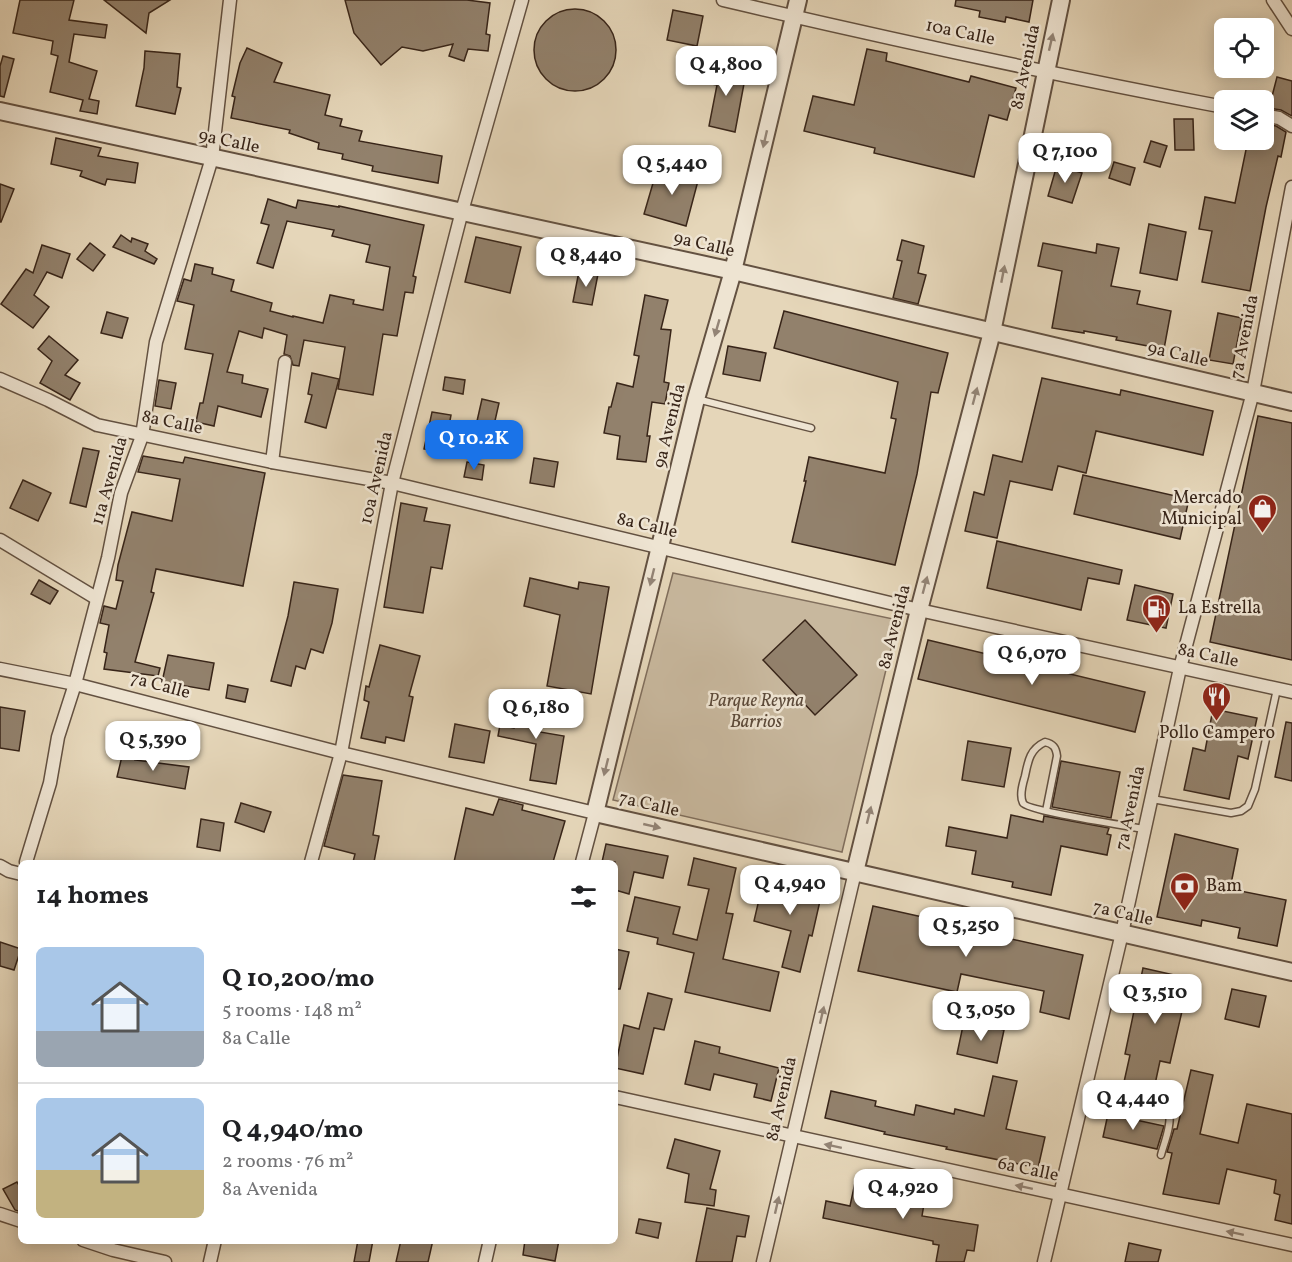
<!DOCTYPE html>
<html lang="en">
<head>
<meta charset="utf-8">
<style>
  body { margin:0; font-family:Vollkorn,serif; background:#f6f6f6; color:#202124; height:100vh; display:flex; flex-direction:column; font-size:22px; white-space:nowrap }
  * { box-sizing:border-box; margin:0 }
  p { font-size:20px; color:#757577 }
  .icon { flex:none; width:33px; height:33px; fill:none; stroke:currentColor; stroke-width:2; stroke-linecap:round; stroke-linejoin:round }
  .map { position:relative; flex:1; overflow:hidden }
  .drawer { position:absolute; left:18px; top:860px; width:600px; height:384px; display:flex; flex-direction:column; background:#fff; border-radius:9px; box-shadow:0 3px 15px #0003 }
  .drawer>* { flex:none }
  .controls { position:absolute; left:1214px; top:18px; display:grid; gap:12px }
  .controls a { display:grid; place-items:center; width:60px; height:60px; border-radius:9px; background:#fff; box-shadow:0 3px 15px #0003; font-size:30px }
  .price { position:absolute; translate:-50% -51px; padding:0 14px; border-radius:12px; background:#fff; color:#222; font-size:20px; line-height:39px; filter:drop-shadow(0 2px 3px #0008) }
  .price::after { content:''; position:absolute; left:50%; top:36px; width:18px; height:14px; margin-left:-9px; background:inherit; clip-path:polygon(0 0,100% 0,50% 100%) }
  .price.selected { background:#1a73e8; color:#fff }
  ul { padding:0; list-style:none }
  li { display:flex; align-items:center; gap:18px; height:150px; padding:0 18px }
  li+li { border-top:2px solid #e0e0e0 }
  li span { display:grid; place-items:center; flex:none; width:168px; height:120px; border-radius:9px; color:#555 }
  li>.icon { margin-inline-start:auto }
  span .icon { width:72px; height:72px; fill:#fffc; stroke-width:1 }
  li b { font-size:26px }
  h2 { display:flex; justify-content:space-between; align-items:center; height:72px; padding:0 18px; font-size:26px }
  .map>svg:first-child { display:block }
</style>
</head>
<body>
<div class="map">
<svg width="1292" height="1262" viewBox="0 0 1292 1262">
  <rect width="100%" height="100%" fill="#e5d6b9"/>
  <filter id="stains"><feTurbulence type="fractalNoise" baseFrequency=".00333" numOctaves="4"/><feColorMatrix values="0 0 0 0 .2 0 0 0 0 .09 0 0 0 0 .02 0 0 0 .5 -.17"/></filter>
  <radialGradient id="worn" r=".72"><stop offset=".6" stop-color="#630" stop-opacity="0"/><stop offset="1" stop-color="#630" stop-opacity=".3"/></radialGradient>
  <!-- green -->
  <polygon fill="#c8b89e" stroke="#806e5c" stroke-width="1.5" points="673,573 898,620 842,852 613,800"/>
  <!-- building -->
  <g fill="#92816c" stroke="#382519" stroke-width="1.5">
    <polygon points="20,0 74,0 69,20 107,25 105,38 74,34 69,62 97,71 89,99 99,101 97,114 80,111 83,100 50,92 58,56 51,54 53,41 13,33"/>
    <polygon points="104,0 170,0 149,13 146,33"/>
    <polygon points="345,0 467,0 490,3 486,34 490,35 488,51 468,49 464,61 449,56 453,44 423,51 402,47 381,65 354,33"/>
    <polygon points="956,0 1033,0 1029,22 1006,17 1005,22 979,17 980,11 955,6"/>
    <circle cx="575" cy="50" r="41"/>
    <polygon points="673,10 703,16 697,46 667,40"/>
    <polygon points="247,48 282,63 274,82 330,95 325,115 342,119 340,126 362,131 359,141 442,156 438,183 372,171 373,166 342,159 343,154 318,149 319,143 289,133 290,130 231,118 235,97 232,96 240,63"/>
    <polygon points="867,49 887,53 886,61 969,82 971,76 1016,88 1007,120 989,115 974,177 874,153 875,148 804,131 813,96 854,105"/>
    <polygon points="145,51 180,54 177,87 181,88 175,114 136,106 144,68"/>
    <polygon points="3,56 14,59 4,97 0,96 0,66"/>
    <polygon points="710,65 746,73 735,132 709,126 717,85 706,83"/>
    <polygon points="1277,77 1292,81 1292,116 1281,110 1269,108"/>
    <polygon points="1174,119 1193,119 1194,150 1175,150"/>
    <polygon points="1265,124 1276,126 1286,132 1281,157 1278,156 1266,207 1250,291 1202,282 1212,231 1199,229 1205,197 1235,203 1248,140 1263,140"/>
    <polygon points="56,138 101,148 98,156 138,163 135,183 107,179 105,185 80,176 82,171 51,164"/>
    <polygon points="1151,141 1167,146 1160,167 1144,162"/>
    <polygon points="1114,162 1135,168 1130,185 1109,178"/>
    <polygon points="1057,165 1082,173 1072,203 1048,196"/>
    <polygon points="658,166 699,177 686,226 644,214"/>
    <polygon points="0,184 14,189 1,222 0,222"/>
    <polygon points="268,199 296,208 298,200 339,207 339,206 424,225 413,276 416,277 413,293 405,292 397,336 383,334 373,395 338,389 345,347 304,340 299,366 293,365 290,356 284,354 287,335 264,328 262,338 239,331 227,372 243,375 242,383 268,389 261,417 218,406 214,426 196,422 200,403 203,403 213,354 185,349 194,305 177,301 184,279 191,281 195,264 213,268 212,274 234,280 231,291 272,303 270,311 293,317 293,316 323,323 330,295 354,300 353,304 383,310 390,267 366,262 370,245 332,236 334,230 287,221 273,268 257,263 269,225 261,223"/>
    <polygon points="1149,224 1186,232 1177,280 1140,273"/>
    <polygon points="121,235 131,242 132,238 148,244 145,251 157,259 154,264 113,247"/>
    <polygon points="476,237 521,247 510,293 465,282"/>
    <polygon points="902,240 924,246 918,273 926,275 918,304 893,298 902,261 897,260"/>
    <polygon points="90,243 105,255 93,271 77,259"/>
    <polygon points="1043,243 1096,253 1097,244 1119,248 1111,286 1140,291 1137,304 1171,311 1164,349 1116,340 1117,337 1084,331 1084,333 1052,328 1062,271 1038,266"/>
    <polygon points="42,245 70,254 62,278 47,272 34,295 49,307 33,328 1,304 26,269 33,273"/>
    <polygon points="579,271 598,274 592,305 573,302"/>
    <polygon points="645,295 668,300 661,329 671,330 664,382 669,383 665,404 652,402 647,436 650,436 646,462 617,459 620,436 604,433 609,407 611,407 617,383 633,387 639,356 634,355"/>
    <polygon points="784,311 948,353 938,393 931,392 917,474 895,565 792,542 806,481 804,481 809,457 885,473 896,419 891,418 898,382 774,348"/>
    <polygon points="107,312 128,318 122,338 101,333"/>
    <polygon points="1218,313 1242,318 1233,364 1209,360"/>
    <polygon points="49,336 78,360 65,375 80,383 70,400 40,383 52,361 38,349"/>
    <polygon points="728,346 766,353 760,381 723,374"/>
    <polygon points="312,373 339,379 326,428 305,422 312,395 308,394"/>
    <polygon points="445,377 465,380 463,394 443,390"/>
    <polygon points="1042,378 1120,395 1121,390 1213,411 1203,455 1096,431 1086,473 1058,466 1052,490 1010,481 997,538 965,531 974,492 984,495 993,455 1022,462"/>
    <polygon points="159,380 176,383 171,409 155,406"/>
    <polygon points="482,399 499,403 492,434 475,430"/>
    <polygon points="432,412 451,415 444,453 424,449"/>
    <polygon points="1258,416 1292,423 1292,660 1210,642"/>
    <polygon points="83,448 99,451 86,507 70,503"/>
    <polygon points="143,456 183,463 185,457 265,473 243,586 156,569 151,592 154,593 135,662 160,668 158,676 104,669 107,653 104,652 109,625 100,623 104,606 116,609 123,581 116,580 118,565 132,512 172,521 180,479 138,472"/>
    <polygon points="534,458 558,462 554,487 530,483"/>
    <polygon points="467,462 484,465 482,480 464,477"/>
    <polygon points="1083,475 1189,499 1180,539 1074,514"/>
    <polygon points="23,480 51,493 38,521 10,508"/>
    <polygon points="401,503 427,508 424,521 450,525 442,569 431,567 423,613 384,607"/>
    <polygon points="997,541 1122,570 1119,584 1088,578 1081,610 987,588"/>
    <polygon points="530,578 578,589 579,582 609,587 591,694 547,686 560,615 524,606"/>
    <polygon points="39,580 58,591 50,604 31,594"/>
    <polygon points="294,582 338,589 332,623 323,653 311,649 305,669 296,666 291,686 271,681 288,616"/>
    <polygon points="1135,585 1173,594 1166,628 1127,620"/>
    <polygon points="805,620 857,675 815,715 763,660"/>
    <polygon points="928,640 1145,692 1135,732 918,679"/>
    <polygon points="380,645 420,656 409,696 413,697 404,741 386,737 385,743 361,738 369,702 364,700 366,686 369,687"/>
    <polygon points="168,655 214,663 209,690 162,682"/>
    <polygon points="228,685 248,689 245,702 226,698"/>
    <polygon points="521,693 541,698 534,731 564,736 556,784 530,780 536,744 498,736 500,725 514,728"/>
    <polygon points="0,707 25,711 19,751 0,748"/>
    <polygon points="1213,709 1257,718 1248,759 1238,756 1229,799 1184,790 1193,748 1205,751"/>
    <polygon points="1286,722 1292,723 1292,781 1275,777"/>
    <polygon points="455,724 490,731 484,763 449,757"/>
    <polygon points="968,741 1011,748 1004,787 962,780"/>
    <polygon points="123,752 137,755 135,760 189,767 185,789 117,777"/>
    <polygon points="1061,761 1120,772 1111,818 1052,807"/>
    <polygon points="343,775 382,781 373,835 379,836 374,862 353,862 355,854 324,846"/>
    <polygon points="499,799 523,805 522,810 565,821 553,862 454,862 466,808 493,815"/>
    <polygon points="241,803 271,812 264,832 235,822"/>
    <polygon points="1011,815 1043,822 1044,816 1109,828 1107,834 1111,835 1107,855 1061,846 1051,895 1012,887 1013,882 972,874 976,851 946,846 949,827 1007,838"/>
    <polygon points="201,819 224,823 220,851 197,847"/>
    <polygon points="1175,834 1238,849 1230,889 1286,900 1277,946 1238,938 1240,928 1202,920 1201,926 1157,917"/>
    <polygon points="606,844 668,856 663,878 634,872 629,894 615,890 615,862 602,862"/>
    <polygon points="694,858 736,868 726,913 733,914 723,959 779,972 770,1011 685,992 694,953 657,944 658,938 627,931 635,897 680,907 673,934 697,940 709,889 688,885"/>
    <polygon points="764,878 822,892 812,936 809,935 800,972 782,967 791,931 754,921"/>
    <polygon points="873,906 972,928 971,930 1083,955 1069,1019 1040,1012 1044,991 961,974 957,992 858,971"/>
    <polygon points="0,942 21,949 14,970 0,966"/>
    <polygon points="615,949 629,952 620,989 615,989"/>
    <polygon points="1143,968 1192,979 1185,1008 1183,1007 1170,1063 1160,1061 1154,1089 1124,1082 1130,1055 1125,1054"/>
    <polygon points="1232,989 1266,996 1259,1027 1225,1019"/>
    <polygon points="648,993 672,999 664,1030 654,1028 643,1074 615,1068 624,1025 639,1029"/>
    <polygon points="964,1021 1004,1030 997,1063 957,1054"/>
    <polygon points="695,1041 720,1047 719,1053 779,1068 771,1101 754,1097 757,1084 714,1074 710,1090 685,1084"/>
    <polygon points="1191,1070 1213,1075 1200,1134 1238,1143 1247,1104 1292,1114 1292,1224 1275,1220 1280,1195 1274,1193 1276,1180 1227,1169 1219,1204 1163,1194 1172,1153 1167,1152 1174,1129 1177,1129"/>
    <polygon points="993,1076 1017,1081 1006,1129 1045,1137 1038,1168 946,1149 947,1147 884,1134 885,1132 825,1118 831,1091 876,1101 875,1106 914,1115 916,1105 954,1114 955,1109 984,1116"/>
    <polygon points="1108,1114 1164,1126 1157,1149 1103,1137"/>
    <polygon points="675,1139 720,1151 710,1189 716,1190 714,1206 685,1202 689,1174 667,1168"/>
    <polygon points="856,1178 894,1186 892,1197 924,1204 922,1216 978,1225 974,1251 967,1250 964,1262 936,1262 939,1245 933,1244 933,1241 823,1218 826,1201 850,1206"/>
    <polygon points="17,1182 21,1189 21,1212 15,1210 3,1189"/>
    <polygon points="707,1208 749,1216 745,1237 737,1236 732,1262 696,1262"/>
    <polygon points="639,1219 661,1223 658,1238 636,1233"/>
    <polygon points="358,1240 373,1240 369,1262 354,1262"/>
    <polygon points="401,1240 433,1240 428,1262 396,1262"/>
    <polygon points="525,1240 559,1240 555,1261 523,1255"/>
    <polygon points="1129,1243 1161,1250 1158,1262 1125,1262"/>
  </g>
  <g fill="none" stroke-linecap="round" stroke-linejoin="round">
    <defs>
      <g id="service">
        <polyline points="697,399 811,428"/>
        <polyline points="1152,799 1231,813 1241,811 1248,806 1255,789 1277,689"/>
        <path d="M1046 811 1057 756C1056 747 1053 744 1045 742 1030 749 1028 761 1025 776 1023 783 1019 795 1023 803 1027 811 1129 826 1144 829"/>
        <path d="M1087 1084C1103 1088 1165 1095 1169 1113 1172 1125 1164 1143 1161 1155"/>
      </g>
      <g id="minor">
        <path d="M723 0C889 39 1056 75 1224 107"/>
        <polyline points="1273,0 1292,29"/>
        <polyline points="1263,115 1279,118 1292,126"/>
        <polyline points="0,379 48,400 97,425 272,462 392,483 919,610 1292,692"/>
        <polyline points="272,462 285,362"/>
        <polyline points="0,540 96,598"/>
        <polyline points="0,669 75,684 341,753 595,813 582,862"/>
        <polyline points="26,862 50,783 58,737 75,684 108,558 121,493 142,436 156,342 212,158 230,0"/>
        <polyline points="311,862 341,753 392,483 462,211 522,0"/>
        <polyline points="0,866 9,871 21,874"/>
        <polyline points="615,1097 1292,1245"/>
        <polyline points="0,1214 21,1221"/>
        <polyline points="83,1240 113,1250 165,1262"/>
        <polyline points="210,1262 215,1240"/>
        <polyline points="485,1262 490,1240"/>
        <polyline points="763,1262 855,872"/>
        <polyline points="1044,1262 1122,933 1180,668 1253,392 1292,187"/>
      </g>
      <g id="tertiary">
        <polyline points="798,0 733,271 696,399 595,813 1292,972"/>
        <polyline points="0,111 733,271 1292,402"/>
        <polyline points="855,872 919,610 992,332 1061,0"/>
      </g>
    </defs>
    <!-- service casing -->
    <use href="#service" stroke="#635141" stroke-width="9"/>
    <!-- minor casing -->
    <use href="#minor" stroke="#635141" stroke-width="15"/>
    <!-- tertiary casing -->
    <use href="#tertiary" stroke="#635141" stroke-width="20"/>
    <!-- service -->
    <use href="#service" stroke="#eee4d2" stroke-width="6"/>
    <!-- minor -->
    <use href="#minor" stroke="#eee4d2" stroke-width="12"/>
    <!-- tertiary -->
    <use href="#tertiary" stroke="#eee4d2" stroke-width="16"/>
  </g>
  <!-- one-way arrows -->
  <defs><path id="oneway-solid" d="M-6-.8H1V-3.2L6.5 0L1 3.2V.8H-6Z" transform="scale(1.5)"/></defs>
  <g fill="#938476">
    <use href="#oneway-solid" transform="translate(1051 42) rotate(-77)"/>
    <use href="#oneway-solid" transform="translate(765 139) rotate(103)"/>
    <use href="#oneway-solid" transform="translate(1003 274) rotate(-79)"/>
    <use href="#oneway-solid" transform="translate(717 328) rotate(106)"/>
    <use href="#oneway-solid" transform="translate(975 396) rotate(-75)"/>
    <use href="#oneway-solid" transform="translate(652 577) rotate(104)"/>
    <use href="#oneway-solid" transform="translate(925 585) rotate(-75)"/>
    <use href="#oneway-solid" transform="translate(606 767) rotate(104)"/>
    <use href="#oneway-solid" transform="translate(869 815) rotate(-76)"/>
    <use href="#oneway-solid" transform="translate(652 826) rotate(13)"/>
    <use href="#oneway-solid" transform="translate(822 1015) rotate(-77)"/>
    <use href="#oneway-solid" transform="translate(833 1146) rotate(-168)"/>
    <use href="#oneway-solid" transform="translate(1024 1187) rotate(-168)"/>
    <use href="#oneway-solid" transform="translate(777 1205) rotate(-77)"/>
    <use href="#oneway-solid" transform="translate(1235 1233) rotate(-168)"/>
  </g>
  <!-- icons -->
  <defs>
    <symbol id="shop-pin" viewBox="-11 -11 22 30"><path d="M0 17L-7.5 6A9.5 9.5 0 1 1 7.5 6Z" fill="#8f2418" stroke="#eee4d2"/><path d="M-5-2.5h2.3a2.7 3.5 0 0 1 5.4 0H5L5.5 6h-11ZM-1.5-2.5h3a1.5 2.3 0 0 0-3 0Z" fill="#fff"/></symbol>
    <symbol id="fuel-pin" viewBox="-11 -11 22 30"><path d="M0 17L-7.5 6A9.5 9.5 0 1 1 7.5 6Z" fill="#8f2418" stroke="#eee4d2"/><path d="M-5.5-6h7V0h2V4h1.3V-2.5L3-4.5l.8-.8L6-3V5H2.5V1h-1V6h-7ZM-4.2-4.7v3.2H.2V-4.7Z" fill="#fff"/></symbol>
    <symbol id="restaurant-pin" viewBox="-11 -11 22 30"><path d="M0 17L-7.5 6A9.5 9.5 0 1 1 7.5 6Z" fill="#8f2418" stroke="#eee4d2"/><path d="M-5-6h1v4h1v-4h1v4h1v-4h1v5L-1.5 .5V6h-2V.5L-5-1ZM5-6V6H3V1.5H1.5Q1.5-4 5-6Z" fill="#fff"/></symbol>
    <symbol id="bank-pin" viewBox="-11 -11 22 30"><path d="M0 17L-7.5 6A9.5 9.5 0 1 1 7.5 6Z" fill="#8f2418" stroke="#eee4d2"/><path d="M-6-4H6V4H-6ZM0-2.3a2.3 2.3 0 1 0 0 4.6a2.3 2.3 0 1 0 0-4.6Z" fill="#fff"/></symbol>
  </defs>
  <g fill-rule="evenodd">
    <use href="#shop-pin" x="1246" y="492" width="33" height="45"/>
    <use href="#fuel-pin" x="1140" y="592" width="33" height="45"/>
    <use href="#restaurant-pin" x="1200" y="680" width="33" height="45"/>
    <use href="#bank-pin" x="1168" y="870" width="33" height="45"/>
  </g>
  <g text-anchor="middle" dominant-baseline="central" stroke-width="5" stroke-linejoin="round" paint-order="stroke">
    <!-- street labels -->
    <g font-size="18" fill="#382519" stroke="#eee4d2">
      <text transform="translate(960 33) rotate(12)">10a Calle</text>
      <text transform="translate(1026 67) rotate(-78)">8a Avenida</text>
      <text transform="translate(229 142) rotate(12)">9a Calle</text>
      <text transform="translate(704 245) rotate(13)">9a Calle</text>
      <text transform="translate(1245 337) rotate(-79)">7a Avenida</text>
      <text transform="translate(1178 355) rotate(13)">9a Calle</text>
      <text transform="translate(172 423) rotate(12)">8a Calle</text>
      <text transform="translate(670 426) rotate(-76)">9a Avenida</text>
      <text transform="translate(377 478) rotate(-77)">10a Avenida</text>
      <text transform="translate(110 481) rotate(-74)">11a Avenida</text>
      <text transform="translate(647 526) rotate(13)">8a Calle</text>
      <text transform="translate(895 627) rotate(-76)">8a Avenida</text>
      <text transform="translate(1208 656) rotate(12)">8a Calle</text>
      <text transform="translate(160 686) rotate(15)">7a Calle</text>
      <text transform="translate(649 805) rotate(13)">7a Calle</text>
      <text transform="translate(1131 808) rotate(-78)">7a Avenida</text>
      <text transform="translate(1123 914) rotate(13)">7a Calle</text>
      <text transform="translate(782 1099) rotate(-77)">8a Avenida</text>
      <text transform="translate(1028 1170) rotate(12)">6a Calle</text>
    </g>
    <!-- poi labels -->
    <g font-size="18" fill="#382519" stroke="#eee4d2" text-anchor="start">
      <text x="1242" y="498" text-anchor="end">Mercado<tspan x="1242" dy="21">Municipal</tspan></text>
      <text x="1178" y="608">La Estrella</text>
      <text x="1217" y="733" text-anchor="middle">Pollo Campero</text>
      <text x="1206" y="886">Bam</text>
    </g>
    <!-- park labels -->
    <g font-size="18" font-style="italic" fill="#5c4a3a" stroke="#eee4d2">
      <text x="756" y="701">Parque Reyna<tspan x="756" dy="21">Barrios</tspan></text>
    </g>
  </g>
  <rect width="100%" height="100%" filter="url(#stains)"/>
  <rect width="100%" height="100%" fill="url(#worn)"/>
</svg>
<div class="controls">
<a><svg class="icon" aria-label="locate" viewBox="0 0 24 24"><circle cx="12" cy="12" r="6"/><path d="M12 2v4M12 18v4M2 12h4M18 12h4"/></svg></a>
<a><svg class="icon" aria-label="layers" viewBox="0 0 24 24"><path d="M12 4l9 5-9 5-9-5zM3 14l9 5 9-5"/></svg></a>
</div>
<b class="price" style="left:726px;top:97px">Q 4,800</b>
<b class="price" style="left:1065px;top:184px">Q 7,100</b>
<b class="price" style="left:672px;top:196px">Q 5,440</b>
<b class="price" style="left:586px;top:288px">Q 8,440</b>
<b class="price selected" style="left:474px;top:471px">Q 10.2K</b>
<b class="price" style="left:1032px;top:686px">Q 6,070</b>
<b class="price" style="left:536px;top:740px">Q 6,180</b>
<b class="price" style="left:153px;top:772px">Q 5,390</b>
<b class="price" style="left:790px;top:916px">Q 4,940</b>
<b class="price" style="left:966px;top:958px">Q 5,250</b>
<b class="price" style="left:1155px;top:1025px">Q 3,510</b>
<b class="price" style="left:981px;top:1042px">Q 3,050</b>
<b class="price" style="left:1133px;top:1131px">Q 4,440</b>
<b class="price" style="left:903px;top:1220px">Q 4,920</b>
<section class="drawer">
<h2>14 homes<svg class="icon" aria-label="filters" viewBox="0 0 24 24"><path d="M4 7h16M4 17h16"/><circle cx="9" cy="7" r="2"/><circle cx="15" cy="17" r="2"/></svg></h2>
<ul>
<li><span style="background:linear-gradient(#a9c7e8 70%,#9aa5b1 0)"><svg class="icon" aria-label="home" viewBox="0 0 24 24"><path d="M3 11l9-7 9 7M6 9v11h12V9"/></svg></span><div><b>Q 10,200/mo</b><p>5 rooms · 148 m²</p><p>8a Calle</p></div></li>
<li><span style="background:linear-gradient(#a9c7e8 60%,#c2b280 0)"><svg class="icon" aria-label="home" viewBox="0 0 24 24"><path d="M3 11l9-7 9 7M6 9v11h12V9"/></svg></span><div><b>Q 4,940/mo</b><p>2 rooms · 76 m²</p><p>8a Avenida</p></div></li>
</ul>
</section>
</div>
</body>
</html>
